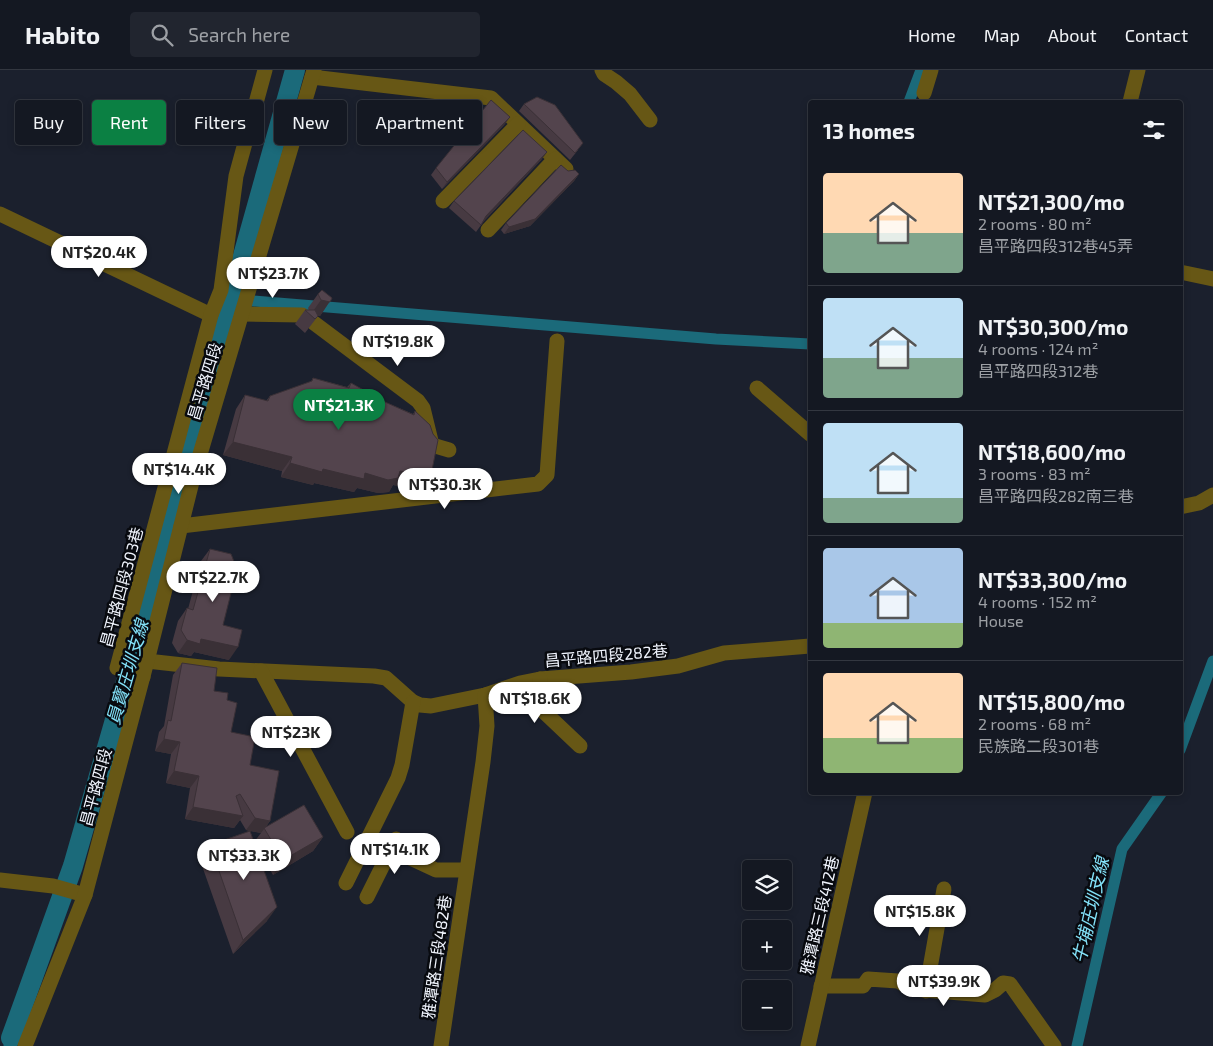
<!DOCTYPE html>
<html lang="en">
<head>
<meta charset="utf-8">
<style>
  body { margin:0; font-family:"Exo 2","Noto Sans TC",sans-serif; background:#21252f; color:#f1f3f6; height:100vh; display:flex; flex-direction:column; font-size:19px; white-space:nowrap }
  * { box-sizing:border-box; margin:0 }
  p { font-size:16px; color:#9da0a5 }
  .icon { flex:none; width:28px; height:28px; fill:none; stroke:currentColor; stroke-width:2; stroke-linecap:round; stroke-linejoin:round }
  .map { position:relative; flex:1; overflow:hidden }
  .sheet { position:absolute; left:808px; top:30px; width:375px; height:695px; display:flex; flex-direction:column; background:#141822; border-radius:5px; box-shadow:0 2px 8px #0003,0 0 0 1px #333740 }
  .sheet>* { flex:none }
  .hud { position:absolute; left:15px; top:30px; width:475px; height:45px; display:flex; gap:10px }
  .fabs { position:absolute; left:742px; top:790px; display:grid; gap:10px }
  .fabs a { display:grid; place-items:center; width:50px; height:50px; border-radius:5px; background:#141822; box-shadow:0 2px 8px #0003,0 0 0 1px #333740; font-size:25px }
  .price { position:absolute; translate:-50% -42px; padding:0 11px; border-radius:18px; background:#fff; color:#222; font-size:16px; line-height:32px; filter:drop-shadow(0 1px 2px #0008) }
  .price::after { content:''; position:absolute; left:50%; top:30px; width:15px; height:11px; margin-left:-8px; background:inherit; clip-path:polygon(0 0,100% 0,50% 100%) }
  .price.on { background:#0b8043; color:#fff }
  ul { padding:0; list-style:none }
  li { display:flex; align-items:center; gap:15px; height:125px; padding:0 15px }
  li+li { border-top:1px solid #333740 }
  li span { display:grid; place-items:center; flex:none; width:140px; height:100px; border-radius:5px; color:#555 }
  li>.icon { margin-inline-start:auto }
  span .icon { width:60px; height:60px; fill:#fffc; stroke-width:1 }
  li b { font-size:21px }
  h2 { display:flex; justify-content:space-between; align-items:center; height:60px; padding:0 15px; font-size:21px }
  .pill { padding:0 18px; border-radius:5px; background:#141822; box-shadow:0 2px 8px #0003,0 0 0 1px #333740; font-size:18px; line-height:45px }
  .pill.on { background:#0b8043; color:#fff }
  header { display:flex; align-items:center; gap:30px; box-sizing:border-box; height:70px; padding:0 25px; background:#141822; border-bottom:1px solid #333740 }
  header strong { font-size:24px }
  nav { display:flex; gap:28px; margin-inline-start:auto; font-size:18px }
  .search { width:350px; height:45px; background:#21252f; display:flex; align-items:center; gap:12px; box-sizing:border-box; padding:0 18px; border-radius:5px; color:#9da0a5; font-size:19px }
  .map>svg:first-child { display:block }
</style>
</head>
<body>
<header>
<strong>Habito</strong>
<div class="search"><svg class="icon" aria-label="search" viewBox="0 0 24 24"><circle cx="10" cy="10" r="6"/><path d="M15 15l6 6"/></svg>Search here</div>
<nav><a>Home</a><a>Map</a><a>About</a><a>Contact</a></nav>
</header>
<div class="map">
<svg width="1213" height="976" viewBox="0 0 1213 976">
  <rect width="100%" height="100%" fill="#1b202d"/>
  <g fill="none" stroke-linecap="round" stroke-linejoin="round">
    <!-- canal -->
    <g stroke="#1b6a7a" stroke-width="11">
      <polyline points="909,32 921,0"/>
      <polyline points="230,229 716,269 810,274"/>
      <polyline points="1180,680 1213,591"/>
      <polyline points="9,976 11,968"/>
      <polyline points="1077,976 1122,779 1162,722"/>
    </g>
    <!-- river -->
    <polyline stroke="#1b6a7a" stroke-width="20" points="11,968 73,796 137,573 176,425 295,0"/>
    <!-- minor -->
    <g stroke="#675715" stroke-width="15">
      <polyline points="602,0 604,4 616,12 630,24 650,50"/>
      <polyline points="312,7 491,28 566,99"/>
      <polyline points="924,23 931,0"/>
      <polyline points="1130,32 1138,0"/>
      <polyline points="443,131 518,54"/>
      <polyline points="0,144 211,245"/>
      <polyline points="488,160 555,89"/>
      <polyline points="1180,202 1213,209"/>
      <polyline points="242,244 302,245"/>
      <polyline points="314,253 418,331 423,338 432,375 449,380"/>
      <polyline points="757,318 810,364"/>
      <polyline points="1180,437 1199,433 1213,425"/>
      <polyline points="181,456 538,414 547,405 557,271"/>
      <polyline points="147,591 219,599 374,606 386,608 413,632 420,635 431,636 485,625 520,613 540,609 631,602 678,596 724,583 810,576"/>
      <polyline points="261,601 347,762"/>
      <polyline points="143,607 117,598 211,245 221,220 236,106 265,0"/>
      <polyline points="540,609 541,639 580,676"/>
      <polyline points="391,779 436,800 466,800"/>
      <polyline points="0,810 53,816 85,825"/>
      <polyline points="346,813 398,708 402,695 413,632"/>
      <polyline points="367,827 396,769"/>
      <polyline points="821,916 863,916 868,909 898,911 912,919 985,925 995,920 1003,913 1010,914 1054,976"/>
      <polyline points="926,921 944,819"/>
      <polyline points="25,976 85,825 147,591 193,408 314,0"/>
      <polyline points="441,976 483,692 487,656 485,625"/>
      <polyline points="808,976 865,722"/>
    </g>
  </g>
  <!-- wall -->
  <g fill="#473a42" fill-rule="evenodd">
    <polygon points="524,34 578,80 570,90 519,41"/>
    <polygon points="505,54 442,119 431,105 436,98"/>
    <polygon points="542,89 484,151 476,162 449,138 454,131"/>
    <polygon points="568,101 579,104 574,111 530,156 504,164 501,160 506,153"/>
    <polygon points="318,224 332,228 320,246 317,245 318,246 305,263 295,254 305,240 309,240 308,238"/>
    <polygon points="313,308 347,317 351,313 385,332 413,344 415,341 422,418 416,419 393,415 389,422 378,423 357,418 354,422 314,413 313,415 281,407 282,401 223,385 236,339 245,325 266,331 270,326 311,312"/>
    <polygon points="210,479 223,555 229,590 194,582 191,586 178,583 172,573 178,551 187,538 188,539 201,491"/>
    <path d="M182 593 214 621 227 630 231 662 250 695 270 751 265 758 323 767 313 781 273 805 255 774 267 851 233 884 200 790 210 775 250 761 246 760 240 750 234 758 185 749 190 718 166 713 171 684 155 681 159 662 164 656 173 605ZM250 761 261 763 254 772Z"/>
  </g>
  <!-- shaded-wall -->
  <g fill="#3a3036">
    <polygon points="510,47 505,54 442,119 447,112"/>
    <polygon points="547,82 542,89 481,154 486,146"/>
    <polygon points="579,104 574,111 530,156 504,164 509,157"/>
    <polygon points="332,228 320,246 311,244 321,230"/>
    <polygon points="233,372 292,387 282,401 223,385"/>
    <polygon points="290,393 323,399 365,403 400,401 431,405 422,418 416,419 393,415 389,422 378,423 357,418 354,422 314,413 313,415 281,407"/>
    <polygon points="201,569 238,577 229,590 194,582 191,586 178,583 187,570"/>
    <polygon points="164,669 180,672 171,684 155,681"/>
    <polygon points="174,701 199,706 190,718 166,713"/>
    <polygon points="193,737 243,746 234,758 185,749"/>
    <polygon points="255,748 270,751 261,763 246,760"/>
    <polygon points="323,767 313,781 273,805 283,790"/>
    <polygon points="277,837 267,851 233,884 243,870"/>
  </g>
  <!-- building -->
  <g fill="#53444d" stroke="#3a3036">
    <polygon points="537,27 555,35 583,73 575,83 524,34"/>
    <polygon points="491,30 510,47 447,112 436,98"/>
    <polygon points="523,60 547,82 486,146 481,155 454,131"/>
    <polygon points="561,95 568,101 575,100 579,104 535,149 509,157 506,153"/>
    <polygon points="322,220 332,228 330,232 321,230 318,224"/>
    <polygon points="305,240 315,240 318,246 315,249"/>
    <polygon points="313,308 349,318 351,313 385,332 414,345 415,341 430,355 433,364 438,370 431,405 425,405 400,401 398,408 388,410 365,403 364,409 323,399 322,402 290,393 292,387 233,372 245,325 268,331 270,326 312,311"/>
    <polygon points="210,479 231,484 237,499 223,555 242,560 238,577 201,569 200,574 187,570 181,560 187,538 193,540"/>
    <polygon points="182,593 217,598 214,621 228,623 227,630 237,633 231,662 255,667 250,695 279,701 270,751 255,748 240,724 236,726 243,746 193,737 199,706 174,701 180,672 164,669 168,650 171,651"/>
    <polygon points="304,735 323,767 283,790 264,758"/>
    <polygon points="250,761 277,837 243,870 210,775"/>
  </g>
  <g text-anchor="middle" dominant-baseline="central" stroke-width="5" stroke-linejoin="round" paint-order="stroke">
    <!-- street labels -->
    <g font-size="16" fill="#f0f4fd" stroke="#080a0f">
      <text transform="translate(204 311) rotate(-73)">昌平路四段</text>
      <text transform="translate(121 517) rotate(-75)">昌平路四段303巷</text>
      <text transform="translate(606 585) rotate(-5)">昌平路四段282巷</text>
      <text transform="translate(95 717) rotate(-75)">昌平路四段</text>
      <text transform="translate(819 845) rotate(-77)">雅潭路三段412巷</text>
      <text transform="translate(436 887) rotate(-82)">雅潭路三段482巷</text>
    </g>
    <!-- water labels -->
    <g font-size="18" font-style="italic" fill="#83e1f8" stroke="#080a0f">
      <text transform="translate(127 602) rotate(-74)">員寶庄圳支線</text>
      <text transform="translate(1090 840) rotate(-77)">牛埔庄圳支線</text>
    </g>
  </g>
</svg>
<div class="fabs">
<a><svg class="icon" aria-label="layers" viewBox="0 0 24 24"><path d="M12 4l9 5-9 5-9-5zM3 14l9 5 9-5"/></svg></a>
<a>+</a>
<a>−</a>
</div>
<b class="price" style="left:99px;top:208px">NT$20.4K</b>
<b class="price" style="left:273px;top:229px">NT$23.7K</b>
<b class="price" style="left:398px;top:297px">NT$19.8K</b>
<b class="price on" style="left:339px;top:361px">NT$21.3K</b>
<b class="price" style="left:179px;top:425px">NT$14.4K</b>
<b class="price" style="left:445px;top:440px">NT$30.3K</b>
<b class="price" style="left:213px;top:533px">NT$22.7K</b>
<b class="price" style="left:535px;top:654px">NT$18.6K</b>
<b class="price" style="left:291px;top:688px">NT$23K</b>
<b class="price" style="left:395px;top:805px">NT$14.1K</b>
<b class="price" style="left:244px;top:811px">NT$33.3K</b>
<b class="price" style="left:920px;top:867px">NT$15.8K</b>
<b class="price" style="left:944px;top:937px">NT$39.9K</b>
<div class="hud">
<a class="pill">Buy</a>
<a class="pill on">Rent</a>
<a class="pill">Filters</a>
<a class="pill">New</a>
<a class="pill">Apartment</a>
</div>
<section class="sheet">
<h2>13 homes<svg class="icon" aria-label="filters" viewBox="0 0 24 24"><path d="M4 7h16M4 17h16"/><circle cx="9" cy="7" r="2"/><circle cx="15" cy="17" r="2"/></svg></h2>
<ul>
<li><span style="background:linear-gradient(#ffd9b3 60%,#7fa58c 0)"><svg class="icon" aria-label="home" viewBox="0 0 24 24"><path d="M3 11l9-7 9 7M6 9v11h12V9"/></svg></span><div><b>NT$21,300/mo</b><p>2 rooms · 80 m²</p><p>昌平路四段312巷45弄</p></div></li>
<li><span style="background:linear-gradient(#bfe0f5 60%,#7fa58c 0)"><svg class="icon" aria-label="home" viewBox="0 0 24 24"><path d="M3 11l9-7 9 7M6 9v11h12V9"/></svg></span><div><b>NT$30,300/mo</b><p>4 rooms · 124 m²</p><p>昌平路四段312巷</p></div></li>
<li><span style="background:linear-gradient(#bfe0f5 75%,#7fa58c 0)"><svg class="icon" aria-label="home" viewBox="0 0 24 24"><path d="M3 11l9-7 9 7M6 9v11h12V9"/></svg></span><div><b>NT$18,600/mo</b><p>3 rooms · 83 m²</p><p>昌平路四段282南三巷</p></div></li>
<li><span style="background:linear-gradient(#a9c7e8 75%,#8fb573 0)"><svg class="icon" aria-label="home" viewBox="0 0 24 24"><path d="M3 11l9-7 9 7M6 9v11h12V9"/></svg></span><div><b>NT$33,300/mo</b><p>4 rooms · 152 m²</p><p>House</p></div></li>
<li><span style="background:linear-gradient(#ffd9b3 65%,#8fb573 0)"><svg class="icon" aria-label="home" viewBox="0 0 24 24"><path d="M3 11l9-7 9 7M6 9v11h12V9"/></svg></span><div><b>NT$15,800/mo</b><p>2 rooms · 68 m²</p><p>民族路二段301巷</p></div></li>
</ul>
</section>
</div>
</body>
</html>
